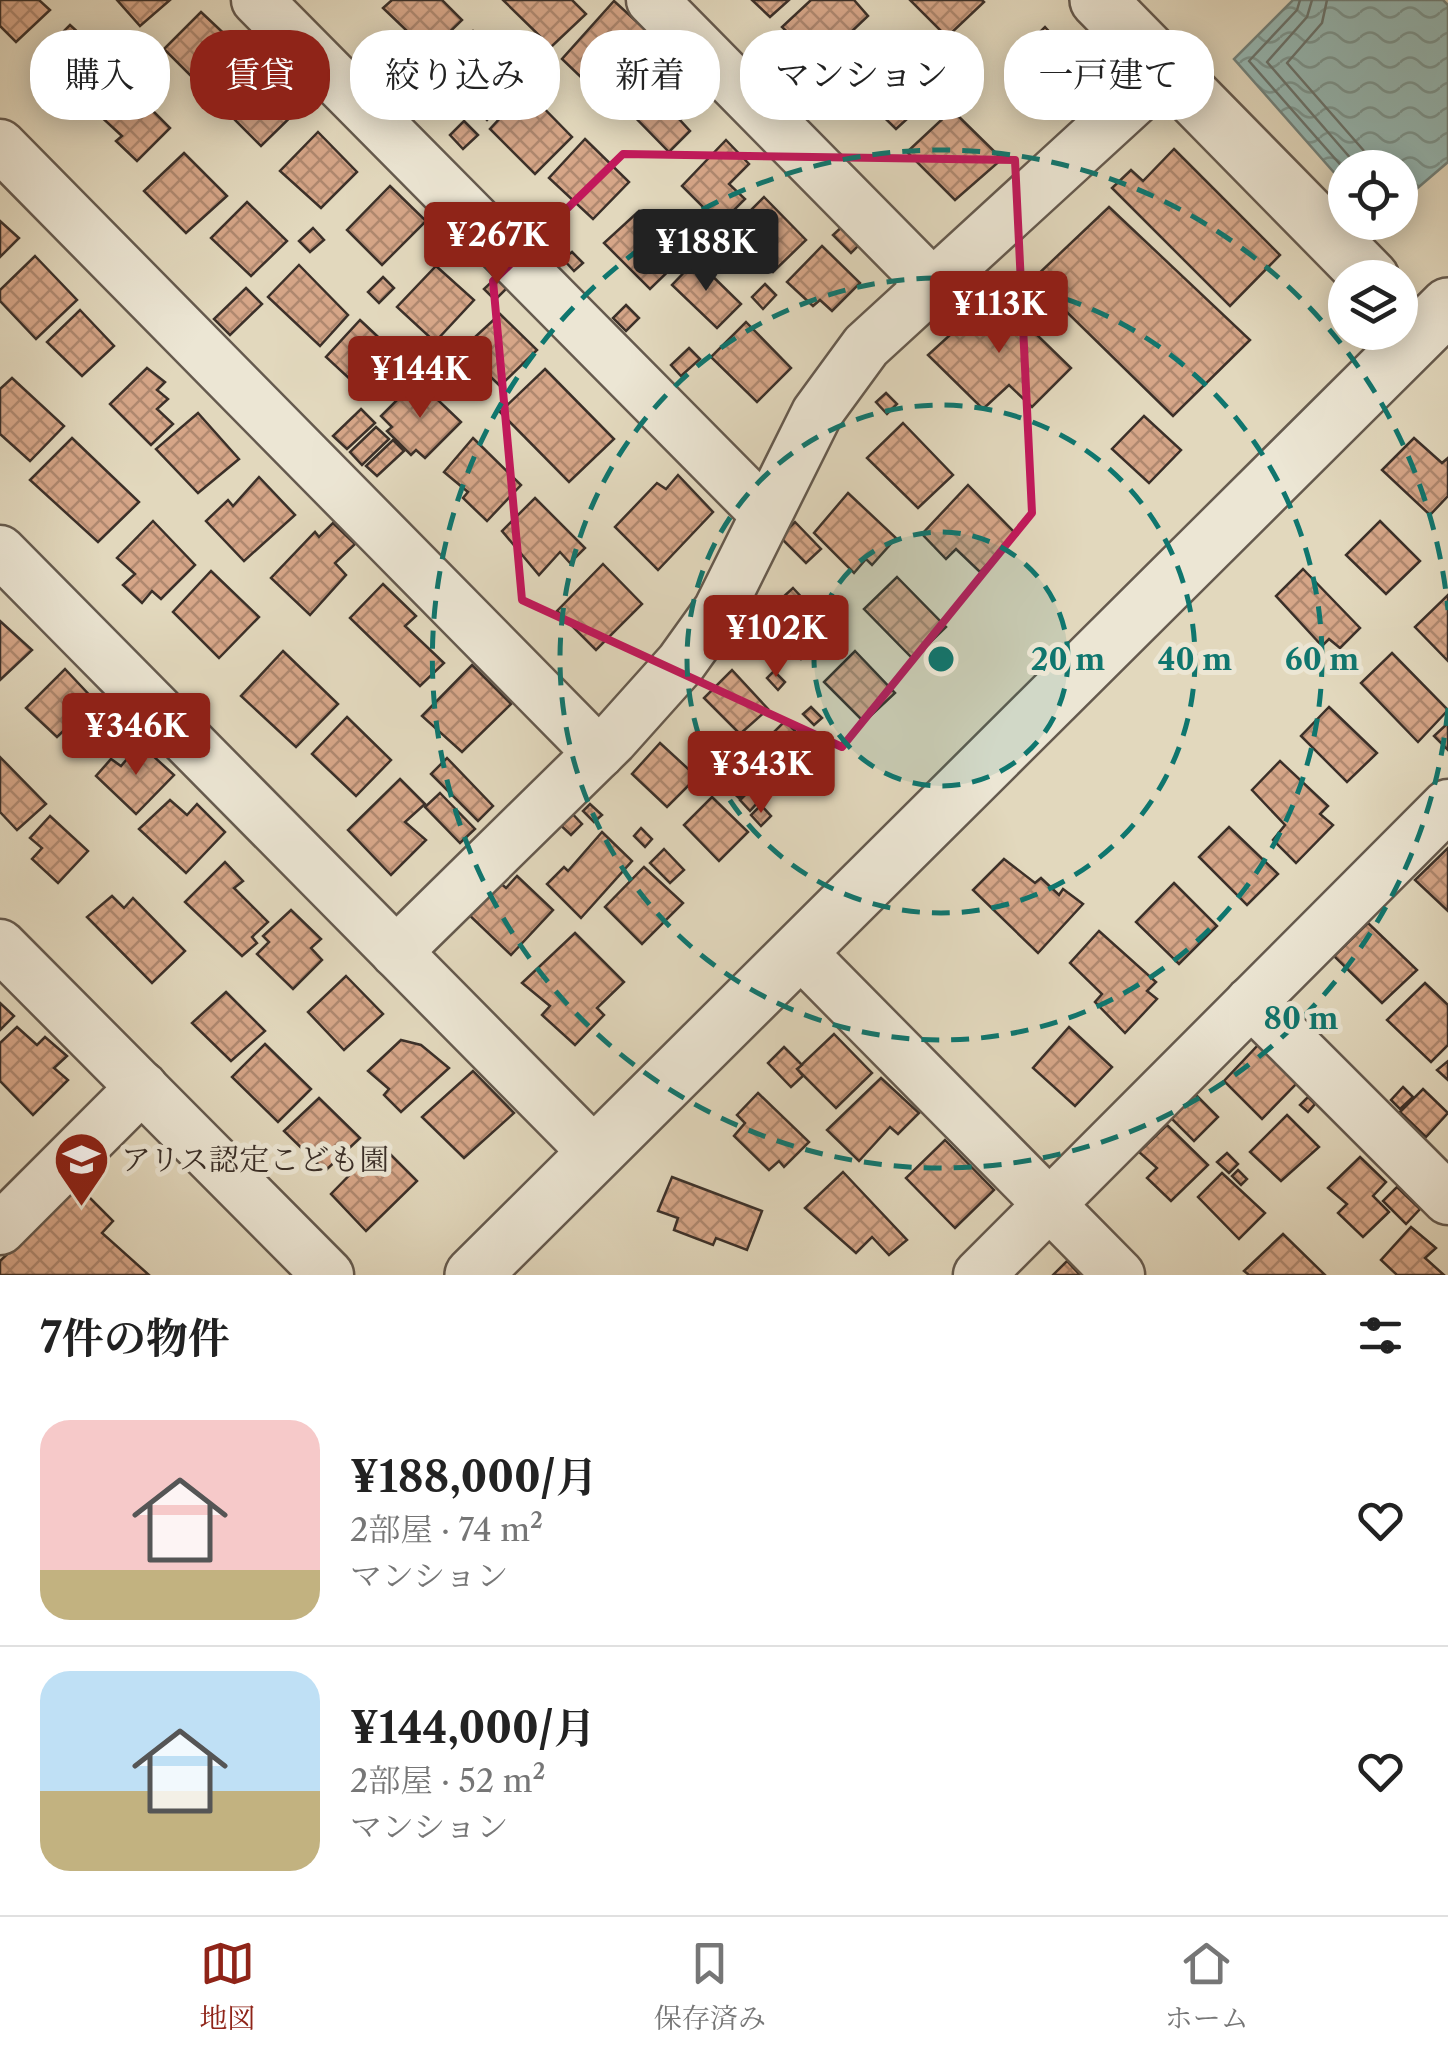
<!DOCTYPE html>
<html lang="ja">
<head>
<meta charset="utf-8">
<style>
  body { margin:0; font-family:"Libre Caslon Text","Noto Serif JP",serif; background:#f2f2f2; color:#222; height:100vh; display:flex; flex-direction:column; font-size:38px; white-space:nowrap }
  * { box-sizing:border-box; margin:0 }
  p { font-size:32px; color:#767676 }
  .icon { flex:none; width:55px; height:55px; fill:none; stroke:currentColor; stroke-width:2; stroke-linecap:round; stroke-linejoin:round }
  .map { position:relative; height:1275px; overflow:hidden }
  .panel { display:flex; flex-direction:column; background:#fff; flex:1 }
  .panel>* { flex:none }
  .banner { position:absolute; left:30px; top:30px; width:1390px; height:90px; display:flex; gap:20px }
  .controls { position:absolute; left:1328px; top:150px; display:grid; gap:20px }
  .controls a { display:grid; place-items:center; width:90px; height:90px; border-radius:50%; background:#fff; box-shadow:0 5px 25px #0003; font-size:50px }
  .price { position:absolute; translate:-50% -85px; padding:0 22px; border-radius:10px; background:#8f2418; color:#fff; font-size:32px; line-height:65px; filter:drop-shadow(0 2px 5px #0008) }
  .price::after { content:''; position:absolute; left:50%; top:60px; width:30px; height:22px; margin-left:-15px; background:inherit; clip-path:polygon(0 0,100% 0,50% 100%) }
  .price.selected { background:#222; color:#fff }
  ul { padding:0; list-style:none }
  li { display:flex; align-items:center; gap:30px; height:250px; padding:0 40px }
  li+li { border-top:2px solid #e0e0e0 }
  li span { display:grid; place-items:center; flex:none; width:280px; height:200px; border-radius:30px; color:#555 }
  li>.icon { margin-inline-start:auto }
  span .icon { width:120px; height:120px; fill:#fffc; stroke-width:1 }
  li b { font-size:42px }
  h2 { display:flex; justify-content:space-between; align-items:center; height:120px; padding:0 40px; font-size:42px }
  .tag { padding:0 35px; border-radius:40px; background:#fff; box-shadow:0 5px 25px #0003; font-size:35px; line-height:90px }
  .tag.selected { background:#8f2418; color:#fff }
  .menu { display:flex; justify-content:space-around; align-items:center; height:140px; border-top:2px solid #e0e0e0; background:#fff; font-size:28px; color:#767676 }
  .menu a { display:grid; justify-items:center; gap:5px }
  .menu .selected { color:#8f2418 }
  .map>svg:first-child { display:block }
</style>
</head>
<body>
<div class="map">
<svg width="1448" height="1275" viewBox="0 0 1448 1275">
  <defs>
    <pattern id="water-waves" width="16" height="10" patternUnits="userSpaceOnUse" patternTransform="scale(2.5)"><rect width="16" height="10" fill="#95b9b5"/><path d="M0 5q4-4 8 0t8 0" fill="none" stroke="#7b9793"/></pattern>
    <pattern id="building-cross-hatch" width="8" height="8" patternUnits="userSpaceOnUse" patternTransform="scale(2.5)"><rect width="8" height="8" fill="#d6a688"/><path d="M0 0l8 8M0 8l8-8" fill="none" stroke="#af886f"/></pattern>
  </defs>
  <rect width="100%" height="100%" fill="#e2d8bd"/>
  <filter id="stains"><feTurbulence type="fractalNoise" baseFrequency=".002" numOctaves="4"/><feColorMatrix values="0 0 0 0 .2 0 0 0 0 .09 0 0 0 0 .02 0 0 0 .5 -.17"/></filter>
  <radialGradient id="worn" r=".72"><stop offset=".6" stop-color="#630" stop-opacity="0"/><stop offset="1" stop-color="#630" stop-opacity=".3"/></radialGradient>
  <!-- water -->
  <polygon fill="url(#water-waves)" stroke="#71827d" stroke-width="2.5" points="1293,0 1443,0 1448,5 1448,162 1400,203 1400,168 1345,168 1345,185 1234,59"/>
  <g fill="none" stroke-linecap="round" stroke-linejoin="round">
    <!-- shore -->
    <g stroke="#68746f" stroke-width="2.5">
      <polyline points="1300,0 1297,10 1249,61 1345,170"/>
      <polyline points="1312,0 1307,17 1267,62 1359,168"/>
      <polyline points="1327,0 1322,23 1287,63 1379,168"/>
    </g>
  </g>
  <!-- building -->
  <g fill="url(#building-cross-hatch)" stroke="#3b3029" stroke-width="2.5">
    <polygon points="0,0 39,0 50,10 16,42 0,26"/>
    <polygon points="117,0 170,0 140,26"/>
    <polygon points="392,0 442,0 462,20 429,52 383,8"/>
    <polygon points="503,0 572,0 586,14 551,47"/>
    <polygon points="752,0 789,0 770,17"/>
    <polygon points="811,0 854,0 868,16 829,53 817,42 807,51 782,27"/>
    <polygon points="910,0 982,0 984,2 947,37"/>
    <polygon points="614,1 648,32 622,61 639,76 610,105 562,59"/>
    <polygon points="201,12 250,58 211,96 164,49"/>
    <polygon points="70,25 116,67 80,103 35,60"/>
    <polygon points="1045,27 1092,78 1060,107 1012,59"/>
    <polygon points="473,31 523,82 487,120 438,70"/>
    <polygon points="891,41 939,90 896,129 848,82"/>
    <polygon points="267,64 305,103 261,146 223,108"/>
    <polygon points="659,71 695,106 680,120 690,131 669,152 624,106"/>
    <polygon points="126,84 170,128 137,161 116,141 122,136 97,113"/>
    <polygon points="526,90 572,137 535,174 490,129"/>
    <polygon points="952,110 1002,159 955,200 907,152"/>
    <polygon points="464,121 478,135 463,149 450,135"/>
    <polygon points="318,132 357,172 321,208 280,171"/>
    <polygon points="585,139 629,182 593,219 549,178"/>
    <polygon points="726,140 749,164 729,184 745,199 720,224 682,186"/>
    <polygon points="1174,149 1280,255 1230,306 1112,188 1131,170 1143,181"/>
    <polygon points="184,153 227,196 186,233 144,191"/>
    <polygon points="390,186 426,221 382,265 347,230"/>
    <polygon points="764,197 806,240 773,272 731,230"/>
    <polygon points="247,202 287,241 251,276 211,238"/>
    <polygon points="1109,207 1250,340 1173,416 1033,279"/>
    <polygon points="639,211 683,257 650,289 604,243"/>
    <polygon points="0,221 19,238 0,257"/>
    <polygon points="847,222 864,240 851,253 833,235"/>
    <polygon points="313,228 324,240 310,252 299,241"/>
    <polygon points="822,246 860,283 832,311 820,300 813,306 787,282"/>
    <polygon points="572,252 583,263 574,271 563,259"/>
    <polygon points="35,256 77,300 36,339 0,301 0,290"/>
    <polygon points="696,260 741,304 717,328 672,285"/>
    <polygon points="299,265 348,315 320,346 268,297"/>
    <polygon points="436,266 474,300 435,342 397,307"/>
    <polygon points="499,275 510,285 495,300 484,289"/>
    <polygon points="383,277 394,288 379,303 368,292"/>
    <polygon points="765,284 776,295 763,309 752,297"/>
    <polygon points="246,288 262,304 230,335 214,319"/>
    <polygon points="995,294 1071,368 1032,407 1009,385 983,409 928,355"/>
    <polygon points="626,305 639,318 626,331 613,318"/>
    <polygon points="80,310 114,346 82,376 47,342"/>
    <polygon points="500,314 537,350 500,386 462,349"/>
    <polygon points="360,320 405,362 382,387 362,371 353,382 326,357"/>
    <polygon points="746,322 791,368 757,402 711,357"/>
    <polygon points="451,344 468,360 438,392 421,376"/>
    <polygon points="689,348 700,359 681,376 671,365"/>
    <polygon points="147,368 165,382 157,390 168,399 157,409 173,424 151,445 110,404"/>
    <polygon points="545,369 614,439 569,482 500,412"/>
    <polygon points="12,378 64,426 30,461 0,434 0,389"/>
    <polygon points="417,380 461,422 425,458 416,450 411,455 387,431 392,427 381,416"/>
    <polygon points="886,393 897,404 887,414 876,402"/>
    <polygon points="361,409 375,423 347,449 333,436"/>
    <polygon points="198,413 239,459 198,493 156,449"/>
    <polygon points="1144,416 1181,450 1149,483 1112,449"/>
    <polygon points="903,423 953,475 918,508 867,458"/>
    <polygon points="376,427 389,439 362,465 350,452"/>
    <polygon points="72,438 139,502 98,542 30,480"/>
    <polygon points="473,438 521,485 487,521 463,498 468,492 444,472"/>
    <polygon points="1414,438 1442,463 1448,458 1448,496 1430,515 1382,470"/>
    <polygon points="393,440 404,451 377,476 366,466"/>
    <polygon points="678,475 713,512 658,570 615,527 657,483 666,489"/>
    <polygon points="259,477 295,515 244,561 206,521 228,500 233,506"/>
    <polygon points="968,485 1017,535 980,572 956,549 946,559 922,534"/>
    <polygon points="848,493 896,538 872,565 866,559 854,573 814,533"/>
    <polygon points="535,498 585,548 570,563 560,552 539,575 502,531"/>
    <polygon points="153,521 195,565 161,599 152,591 142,603 123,585 135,574 117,558"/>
    <polygon points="1380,521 1420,561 1386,594 1346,555"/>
    <polygon points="795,522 821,549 806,563 780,537"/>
    <polygon points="333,523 355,544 335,563 346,575 310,615 271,578 315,532 319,537"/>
    <polygon points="603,564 642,604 596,650 557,611"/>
    <polygon points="1303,569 1360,628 1340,648 1329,639 1322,646 1276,596"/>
    <polygon points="211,571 259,617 219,658 173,612"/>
    <polygon points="897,577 946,627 913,659 864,609"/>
    <polygon points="383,584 416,616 405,626 444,663 420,686 350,618"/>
    <polygon points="793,588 833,631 801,659 760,618"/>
    <polygon points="1448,595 1448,661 1415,627"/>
    <polygon points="0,621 32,650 0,680"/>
    <polygon points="283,651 338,704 296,747 241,696"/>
    <polygon points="855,651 895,693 864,722 824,682"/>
    <polygon points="1392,653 1448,710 1418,742 1361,683"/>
    <polygon points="472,665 511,704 462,752 422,716"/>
    <polygon points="65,669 95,701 57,737 26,708"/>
    <polygon points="732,670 768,709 740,734 704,698"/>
    <polygon points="774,671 785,682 778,690 767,678"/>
    <polygon points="811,707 822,718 814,725 803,714"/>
    <polygon points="1329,707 1377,753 1347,782 1301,736"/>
    <polygon points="347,717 391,760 356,796 312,754"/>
    <polygon points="785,721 822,758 791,787 755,751"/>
    <polygon points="1448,723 1448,750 1434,736"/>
    <polygon points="660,743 697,777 667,807 632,774"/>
    <polygon points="140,744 174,775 136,814 96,776 111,759 121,766"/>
    <polygon points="715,755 726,766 718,774 707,763"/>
    <polygon points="0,757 46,804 17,830 0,812"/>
    <polygon points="447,758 493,806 478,821 431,774"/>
    <polygon points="1280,761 1328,806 1320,814 1333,825 1296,863 1273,840 1285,825 1252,790"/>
    <polygon points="400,779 425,804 405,822 426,840 391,875 348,830"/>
    <polygon points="737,780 747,790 739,798 729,789"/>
    <polygon points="748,792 758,802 750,811 740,800"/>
    <polygon points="440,793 475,829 460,843 425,807"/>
    <polygon points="712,797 748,832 719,861 684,825"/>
    <polygon points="170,800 187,815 197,804 225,832 186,873 139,829"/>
    <polygon points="590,804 602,815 594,822 583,811"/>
    <polygon points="761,805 771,816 761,826 751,815"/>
    <polygon points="566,807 582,824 571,835 554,819"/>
    <polygon points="50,816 88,851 58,883 32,859 42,848 30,838"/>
    <polygon points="1229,827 1278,874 1247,905 1199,857"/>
    <polygon points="641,828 652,839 645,847 634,836"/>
    <polygon points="602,832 632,861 581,918 547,884 564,867 568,871"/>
    <polygon points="1448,848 1448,911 1415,880"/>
    <polygon points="664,849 684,870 670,883 650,863"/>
    <polygon points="1004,859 1035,883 1041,878 1059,895 1063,889 1083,904 1038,953 973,890"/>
    <polygon points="225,862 243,881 234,888 268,922 252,937 257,943 242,956 185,902"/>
    <polygon points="644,867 683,903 642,944 605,907"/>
    <polygon points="517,876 553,910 511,955 466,912 497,880 506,888"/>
    <polygon points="1174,883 1217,926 1179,964 1136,922"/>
    <polygon points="112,896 124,908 133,898 185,951 152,983 87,917"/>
    <polygon points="291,910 321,939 311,948 322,960 293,989 257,954 269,942 263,936"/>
    <polygon points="1368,923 1417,970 1382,1003 1334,956"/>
    <polygon points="1099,931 1156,982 1147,991 1157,999 1125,1033 1095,1002 1102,994 1070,963"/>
    <polygon points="575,933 624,982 597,1008 604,1015 575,1045 542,1015 550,1006 522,983"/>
    <polygon points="346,976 383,1014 344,1050 308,1012"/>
    <polygon points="1425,983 1448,1005 1448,1045 1431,1062 1387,1020"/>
    <polygon points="226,992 265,1031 231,1061 192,1023"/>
    <polygon points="0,1003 14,1016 0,1030"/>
    <polygon points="17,1027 37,1045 45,1037 67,1056 54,1068 68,1080 33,1115 0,1081 0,1043"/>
    <polygon points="1069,1027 1112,1067 1075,1106 1033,1068"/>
    <polygon points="834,1034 872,1073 836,1108 797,1069"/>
    <polygon points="401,1040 421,1045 449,1068 401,1112 384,1095 389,1089 368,1071"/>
    <polygon points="265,1044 311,1089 278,1122 232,1077"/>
    <polygon points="1259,1044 1298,1082 1262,1119 1224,1081"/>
    <polygon points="784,1047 802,1065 797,1069 803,1076 791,1087 768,1063"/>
    <polygon points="1448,1061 1448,1080 1437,1070"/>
    <polygon points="473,1071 514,1113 464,1158 422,1117"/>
    <polygon points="881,1078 919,1113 898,1134 890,1127 859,1161 827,1130"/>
    <polygon points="1403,1087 1413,1097 1400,1109 1391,1100"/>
    <polygon points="1423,1089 1448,1113 1426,1137 1400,1112"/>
    <polygon points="1193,1092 1218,1117 1194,1141 1169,1116"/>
    <polygon points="758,1093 809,1142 784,1167 779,1161 769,1170 734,1136 745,1123 737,1115"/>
    <polygon points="1308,1097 1315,1104 1308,1112 1300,1105"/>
    <polygon points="319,1098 360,1138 325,1171 284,1131"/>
    <polygon points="1287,1115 1319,1147 1281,1181 1250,1152"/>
    <polygon points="1167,1125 1208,1165 1171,1201 1147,1178 1157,1168 1139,1152"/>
    <polygon points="945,1140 994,1190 955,1228 906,1178"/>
    <polygon points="380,1144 417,1181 366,1231 331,1194"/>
    <polygon points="1227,1153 1238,1164 1229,1173 1217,1162"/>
    <polygon points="1360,1157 1386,1182 1373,1196 1389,1212 1363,1237 1338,1213 1347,1204 1328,1188"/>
    <polygon points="1238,1170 1247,1179 1241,1185 1232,1176"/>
    <polygon points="843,1172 907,1240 889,1255 872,1237 856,1253 805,1208"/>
    <polygon points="1222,1173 1265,1213 1239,1239 1198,1197"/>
    <polygon points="672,1177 762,1211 747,1250 716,1238 713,1245 674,1230 678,1218 658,1211"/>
    <polygon points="78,1186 113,1221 102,1233 149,1275 0,1275 0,1261"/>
    <polygon points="1397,1187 1420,1209 1406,1224 1383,1201"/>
    <polygon points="1411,1227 1436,1248 1425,1258 1444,1275 1397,1275 1381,1260"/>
    <polygon points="1283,1234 1325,1275 1249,1275 1244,1271"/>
    <polygon points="1067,1261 1080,1275 1053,1275"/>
  </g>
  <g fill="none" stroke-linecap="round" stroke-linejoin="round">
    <defs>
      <g id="minor">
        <polyline points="257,0 766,514"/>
        <polyline points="652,0 933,285"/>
        <polyline points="0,145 599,753"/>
        <polyline points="0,551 595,1153"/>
        <polyline points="0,945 328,1275"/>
        <polyline points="799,951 1119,1275"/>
        <polyline points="396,952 612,740 681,663 719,610 817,413 866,346 1167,70"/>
        <polyline points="1251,1002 1448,1199"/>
        <polyline points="0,1229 142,1087"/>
        <polyline points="979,1275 1448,805"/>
      </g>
      <g id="tertiary">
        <polyline points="1098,0 1371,278"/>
        <polyline points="473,1275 1448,306"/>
      </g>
    </defs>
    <!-- minor casing -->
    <use href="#minor" stroke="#655a4e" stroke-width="55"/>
    <!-- tertiary casing -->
    <use href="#tertiary" stroke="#655a4e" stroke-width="60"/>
    <!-- minor -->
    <use href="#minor" stroke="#ece6d4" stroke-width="50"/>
    <!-- tertiary -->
    <use href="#tertiary" stroke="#ece6d4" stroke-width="55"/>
  </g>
  <!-- marked area -->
  <path fill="none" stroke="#c2185b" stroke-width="8" stroke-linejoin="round" d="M623 154 1015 160 1032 513 842 747 522 600 493 281Z"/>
  <!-- distance rings -->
  <circle cx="941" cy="659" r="127" fill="#0f766e" fill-opacity=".12"/>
  <g fill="none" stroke="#0f766e" stroke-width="5" stroke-dasharray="18 12">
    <circle cx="941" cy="659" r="127"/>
    <circle cx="941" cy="659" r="254"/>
    <circle cx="941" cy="659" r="381"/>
    <path d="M1448 708A509 509 0 1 1 1448 610"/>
  </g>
  <!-- icons -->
  <defs>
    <symbol id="school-pin" viewBox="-11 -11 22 30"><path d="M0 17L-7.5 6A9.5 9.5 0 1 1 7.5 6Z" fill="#8f2418" stroke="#ece6d4"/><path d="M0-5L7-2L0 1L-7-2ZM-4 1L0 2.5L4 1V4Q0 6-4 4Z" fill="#fff"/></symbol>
  </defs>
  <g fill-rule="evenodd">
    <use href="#school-pin" x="50" y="1128" width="63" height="86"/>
  </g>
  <g text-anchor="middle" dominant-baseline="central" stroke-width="10" stroke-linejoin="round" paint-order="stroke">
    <!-- poi labels -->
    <g font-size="30" fill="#3b3029" stroke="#ece6d4" text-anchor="start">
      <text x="121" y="1159">アリス認定こども園</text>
    </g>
  </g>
  <circle cx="941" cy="659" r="15" fill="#0f766e" stroke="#ece6d4" stroke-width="5"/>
  <g font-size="30" text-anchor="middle" font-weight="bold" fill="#0f766e" stroke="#ece6d4" stroke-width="10" stroke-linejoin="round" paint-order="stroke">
    <text x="1068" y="670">20 m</text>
    <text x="1195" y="670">40 m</text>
    <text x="1322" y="670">60 m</text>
    <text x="1301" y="1029">80 m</text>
  </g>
  <rect width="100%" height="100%" filter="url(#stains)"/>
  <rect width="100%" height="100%" fill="url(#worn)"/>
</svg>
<div class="controls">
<a><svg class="icon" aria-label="locate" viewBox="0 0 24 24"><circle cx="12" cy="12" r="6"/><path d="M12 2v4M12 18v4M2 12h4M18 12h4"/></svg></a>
<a><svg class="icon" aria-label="layers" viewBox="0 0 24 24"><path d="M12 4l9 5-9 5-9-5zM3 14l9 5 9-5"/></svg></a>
</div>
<b class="price" style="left:497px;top:287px">¥267K</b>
<b class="price selected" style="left:706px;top:294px">¥188K</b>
<b class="price" style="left:999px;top:356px">¥113K</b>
<b class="price" style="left:420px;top:421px">¥144K</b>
<b class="price" style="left:776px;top:680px">¥102K</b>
<b class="price" style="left:136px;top:778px">¥346K</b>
<b class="price" style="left:761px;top:816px">¥343K</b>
<div class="banner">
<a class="tag">購入</a>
<a class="tag selected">賃貸</a>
<a class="tag">絞り込み</a>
<a class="tag">新着</a>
<a class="tag">マンション</a>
<a class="tag">一戸建て</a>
</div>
</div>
<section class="panel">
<h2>7件の物件<svg class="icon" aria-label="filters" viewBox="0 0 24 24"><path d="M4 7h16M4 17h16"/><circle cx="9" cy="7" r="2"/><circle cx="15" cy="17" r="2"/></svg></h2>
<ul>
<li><span style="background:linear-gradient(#f6c9c9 75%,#c2b280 0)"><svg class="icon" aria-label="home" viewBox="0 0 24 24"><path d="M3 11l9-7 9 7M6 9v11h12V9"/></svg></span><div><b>¥188,000/月</b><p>2部屋 · 74 m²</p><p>マンション</p></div><svg class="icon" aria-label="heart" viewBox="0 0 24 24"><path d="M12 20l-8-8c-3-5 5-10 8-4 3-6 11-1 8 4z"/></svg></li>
<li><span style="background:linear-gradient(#bfe0f5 60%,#c2b280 0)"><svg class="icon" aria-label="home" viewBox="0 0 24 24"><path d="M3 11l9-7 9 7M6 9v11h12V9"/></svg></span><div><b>¥144,000/月</b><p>2部屋 · 52 m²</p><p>マンション</p></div><svg class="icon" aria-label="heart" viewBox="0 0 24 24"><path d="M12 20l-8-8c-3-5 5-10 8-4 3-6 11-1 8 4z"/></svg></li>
</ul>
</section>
<nav class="menu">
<a class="selected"><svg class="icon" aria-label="map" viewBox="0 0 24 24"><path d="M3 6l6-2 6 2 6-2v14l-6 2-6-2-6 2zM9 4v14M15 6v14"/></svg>地図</a>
<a><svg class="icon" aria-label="saved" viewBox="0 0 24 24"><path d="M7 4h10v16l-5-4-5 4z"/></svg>保存済み</a>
<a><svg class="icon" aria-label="home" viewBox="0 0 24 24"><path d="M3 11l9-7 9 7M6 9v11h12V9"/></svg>ホーム</a>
</nav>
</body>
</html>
